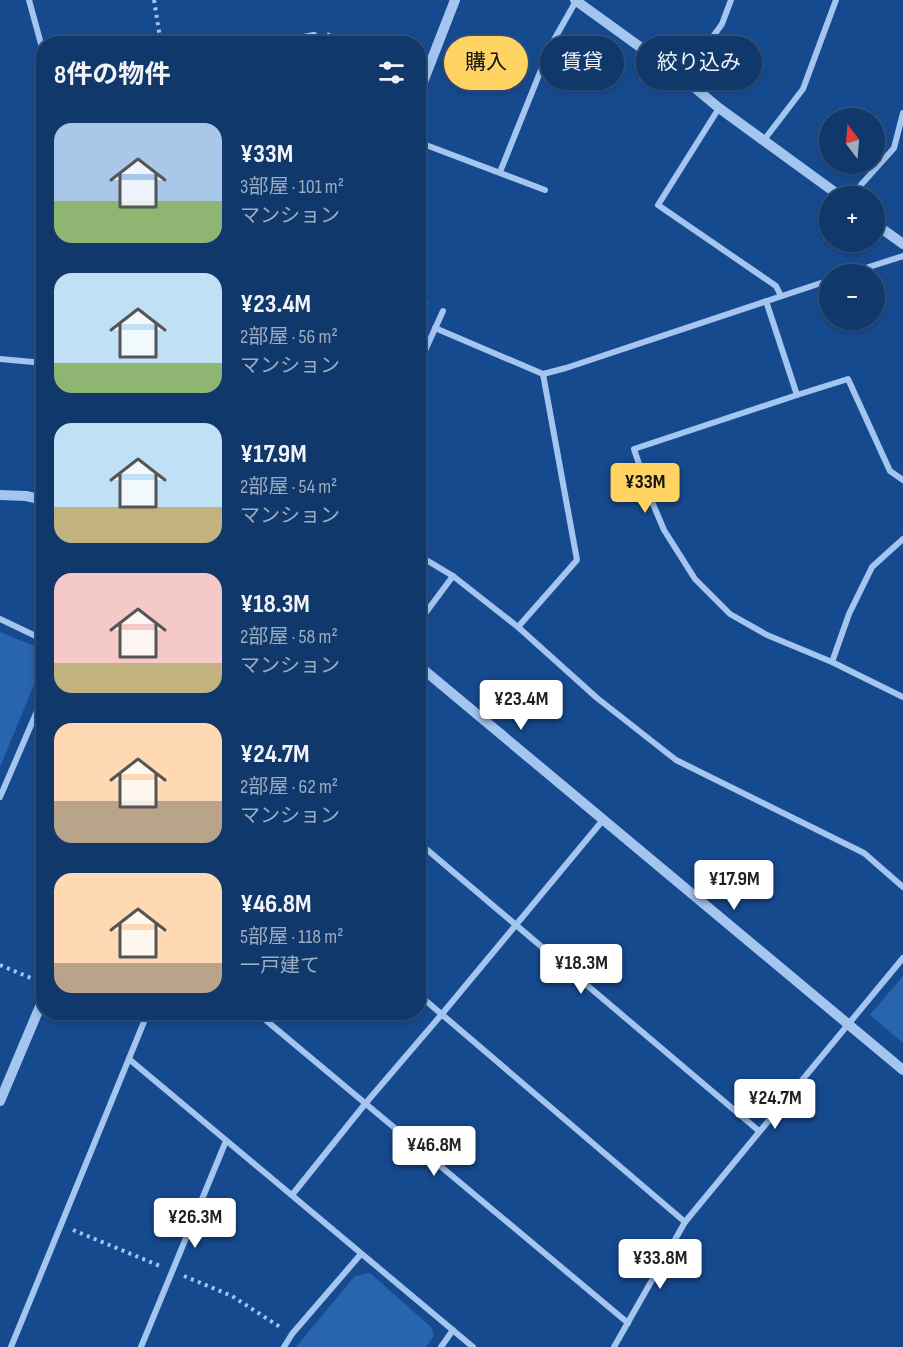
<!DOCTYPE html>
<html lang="ja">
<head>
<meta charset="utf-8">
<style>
  body { margin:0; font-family:"Sofia Sans Condensed","Noto Sans JP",sans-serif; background:#1e4373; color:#f1f3f6; height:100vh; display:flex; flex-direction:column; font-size:22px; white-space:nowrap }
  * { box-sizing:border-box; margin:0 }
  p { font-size:20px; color:#9cacc1 }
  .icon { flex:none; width:33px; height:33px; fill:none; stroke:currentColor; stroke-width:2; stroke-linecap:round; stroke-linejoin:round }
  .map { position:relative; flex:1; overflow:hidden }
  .details { position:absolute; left:36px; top:36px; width:390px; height:984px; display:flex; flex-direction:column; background:#10386b; border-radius:24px; box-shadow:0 3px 9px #0003,0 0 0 2px #30527e }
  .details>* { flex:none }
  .guide { position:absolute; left:444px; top:36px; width:369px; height:54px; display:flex; gap:12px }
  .needle { width:39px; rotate:344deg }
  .tools { position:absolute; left:819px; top:108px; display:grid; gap:12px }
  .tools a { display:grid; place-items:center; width:66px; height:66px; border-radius:50%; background:#10386b; box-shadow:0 3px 9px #0003,0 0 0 2px #30527e; font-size:30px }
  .price { position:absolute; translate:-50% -51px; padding:0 14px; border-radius:6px; background:#fff; color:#222; font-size:20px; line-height:39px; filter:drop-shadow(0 2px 3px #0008) }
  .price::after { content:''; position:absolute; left:50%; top:36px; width:18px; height:14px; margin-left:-9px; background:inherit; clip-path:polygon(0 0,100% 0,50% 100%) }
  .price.active { background:#ffd362; color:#111 }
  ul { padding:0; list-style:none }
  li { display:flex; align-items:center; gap:18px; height:150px; padding:0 18px }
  li span { display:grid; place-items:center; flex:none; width:168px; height:120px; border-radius:18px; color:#555 }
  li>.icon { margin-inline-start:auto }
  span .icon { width:72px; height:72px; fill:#fffc; stroke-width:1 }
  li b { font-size:26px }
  h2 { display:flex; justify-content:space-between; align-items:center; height:72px; padding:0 18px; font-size:26px }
  .pill { padding:0 21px; border-radius:27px; background:#10386b; box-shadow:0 3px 9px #0003,0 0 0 2px #30527e; font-size:21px; line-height:54px }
  .pill.active { background:#ffd362; color:#111 }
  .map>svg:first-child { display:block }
</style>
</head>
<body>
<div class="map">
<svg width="903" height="1347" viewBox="0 0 903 1347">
  <rect width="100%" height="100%" fill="#164a8f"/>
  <!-- green -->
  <g fill="#2964ae">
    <polygon points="0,632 42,649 43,653 43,663 0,767"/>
    <polygon points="903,976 903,1043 870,1015"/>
    <polygon points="370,1273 432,1328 434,1336 426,1347 296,1347 355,1276"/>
  </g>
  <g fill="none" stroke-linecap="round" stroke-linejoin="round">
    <!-- path -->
    <g stroke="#a3c5f0" stroke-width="4" stroke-dasharray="3 4.5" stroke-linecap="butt">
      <polyline points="154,0 161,44"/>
      <polyline points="327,34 349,44"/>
      <polyline points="418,301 432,306"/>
      <polyline points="0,965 38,981"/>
      <polyline points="73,1230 160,1266"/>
      <polyline points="184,1276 232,1296 280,1327"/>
    </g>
    <!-- minor -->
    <g stroke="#a3c5f0" stroke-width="6">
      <polyline points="29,0 44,55"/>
      <polyline points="266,44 314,35"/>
      <polyline points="311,44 314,35"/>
      <polyline points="683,78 722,24 731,0"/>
      <polyline points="719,108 658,205 776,286 781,296"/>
      <polyline points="764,140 803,89 836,0"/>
      <polyline points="418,142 545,190"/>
      <polyline points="500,172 551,45 576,1"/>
      <polyline points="851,196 894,148 903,113"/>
      <polyline points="847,274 903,256"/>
      <polyline points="766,301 797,395 634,449 650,497 664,530 695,579 730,614 767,635 832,662 903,697"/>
      <polyline points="435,328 543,374 566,368 830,280"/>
      <polyline points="0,359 44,363"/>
      <polyline points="418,366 443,311"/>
      <polyline points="797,395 848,379 890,471 903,480"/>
      <polyline points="418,555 453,576 518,627 597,698 676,760 864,853 903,887"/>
      <polyline points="0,619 44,640"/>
      <polyline points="418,623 453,576"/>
      <polyline points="518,627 577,560 543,374"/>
      <polyline points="832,662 849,614 872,567 903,539"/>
      <polyline points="0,797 44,695"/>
      <polyline points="418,842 759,1131"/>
      <polyline points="418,994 685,1222"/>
      <polyline points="256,1012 628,1323"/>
      <polyline points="129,1059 473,1347"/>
      <polyline points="292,1195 365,1104 442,1014 603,820"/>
      <polyline points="11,1347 148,1012"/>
      <polyline points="141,1347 226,1141"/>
      <polyline points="284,1347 292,1334 361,1254"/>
      <polyline points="441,1347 453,1330"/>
      <polyline points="614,1347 685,1222 903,958"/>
    </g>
    <!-- tertiary -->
    <g stroke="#a3c5f0" stroke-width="10">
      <polyline points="575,0 683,78 719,108 840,196"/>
      <polyline points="418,95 455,0"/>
      <polyline points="874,223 903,244"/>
      <polyline points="0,495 26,496 44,500"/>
      <polyline points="418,665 903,1070"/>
      <polyline points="0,1101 44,997"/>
    </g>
  </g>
</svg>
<div class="tools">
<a><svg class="needle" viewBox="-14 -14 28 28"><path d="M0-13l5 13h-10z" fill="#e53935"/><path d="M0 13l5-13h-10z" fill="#9cacc1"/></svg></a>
<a>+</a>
<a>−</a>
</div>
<b class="price active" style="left:645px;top:514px">¥33M</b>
<b class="price" style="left:521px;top:731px">¥23.4M</b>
<b class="price" style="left:734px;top:911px">¥17.9M</b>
<b class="price" style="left:581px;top:995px">¥18.3M</b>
<b class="price" style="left:775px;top:1130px">¥24.7M</b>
<b class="price" style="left:434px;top:1177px">¥46.8M</b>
<b class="price" style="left:195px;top:1249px">¥26.3M</b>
<b class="price" style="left:660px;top:1290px">¥33.8M</b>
<div class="guide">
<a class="pill active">購入</a>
<a class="pill">賃貸</a>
<a class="pill">絞り込み</a>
</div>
<section class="details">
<h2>8件の物件<svg class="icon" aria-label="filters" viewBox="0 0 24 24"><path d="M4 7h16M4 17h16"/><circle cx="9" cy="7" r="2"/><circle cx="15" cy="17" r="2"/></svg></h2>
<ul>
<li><span style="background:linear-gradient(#a9c7e8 65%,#8fb573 0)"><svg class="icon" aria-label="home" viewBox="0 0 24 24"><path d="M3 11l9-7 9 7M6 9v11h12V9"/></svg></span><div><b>¥33M</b><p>3部屋 · 101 m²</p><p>マンション</p></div></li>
<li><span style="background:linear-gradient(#bfe0f5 75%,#8fb573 0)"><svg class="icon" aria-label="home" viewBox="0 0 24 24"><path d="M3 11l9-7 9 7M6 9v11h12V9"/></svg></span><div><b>¥23.4M</b><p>2部屋 · 56 m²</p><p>マンション</p></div></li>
<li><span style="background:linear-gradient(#bfe0f5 70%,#c2b280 0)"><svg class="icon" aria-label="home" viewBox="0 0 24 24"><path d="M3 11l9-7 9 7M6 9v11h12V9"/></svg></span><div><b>¥17.9M</b><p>2部屋 · 54 m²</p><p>マンション</p></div></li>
<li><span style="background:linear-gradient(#f6c9c9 75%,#c2b280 0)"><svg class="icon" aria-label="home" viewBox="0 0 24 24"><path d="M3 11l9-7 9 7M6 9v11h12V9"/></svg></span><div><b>¥18.3M</b><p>2部屋 · 58 m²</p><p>マンション</p></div></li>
<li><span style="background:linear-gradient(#ffd9b3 65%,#b9a48a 0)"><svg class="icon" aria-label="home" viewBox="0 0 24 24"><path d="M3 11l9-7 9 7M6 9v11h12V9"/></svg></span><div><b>¥24.7M</b><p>2部屋 · 62 m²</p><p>マンション</p></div></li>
<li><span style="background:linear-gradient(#ffd9b3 75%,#b9a48a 0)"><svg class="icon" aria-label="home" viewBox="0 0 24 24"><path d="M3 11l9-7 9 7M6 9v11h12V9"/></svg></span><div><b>¥46.8M</b><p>5部屋 · 118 m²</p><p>一戸建て</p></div></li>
</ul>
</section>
</div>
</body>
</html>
